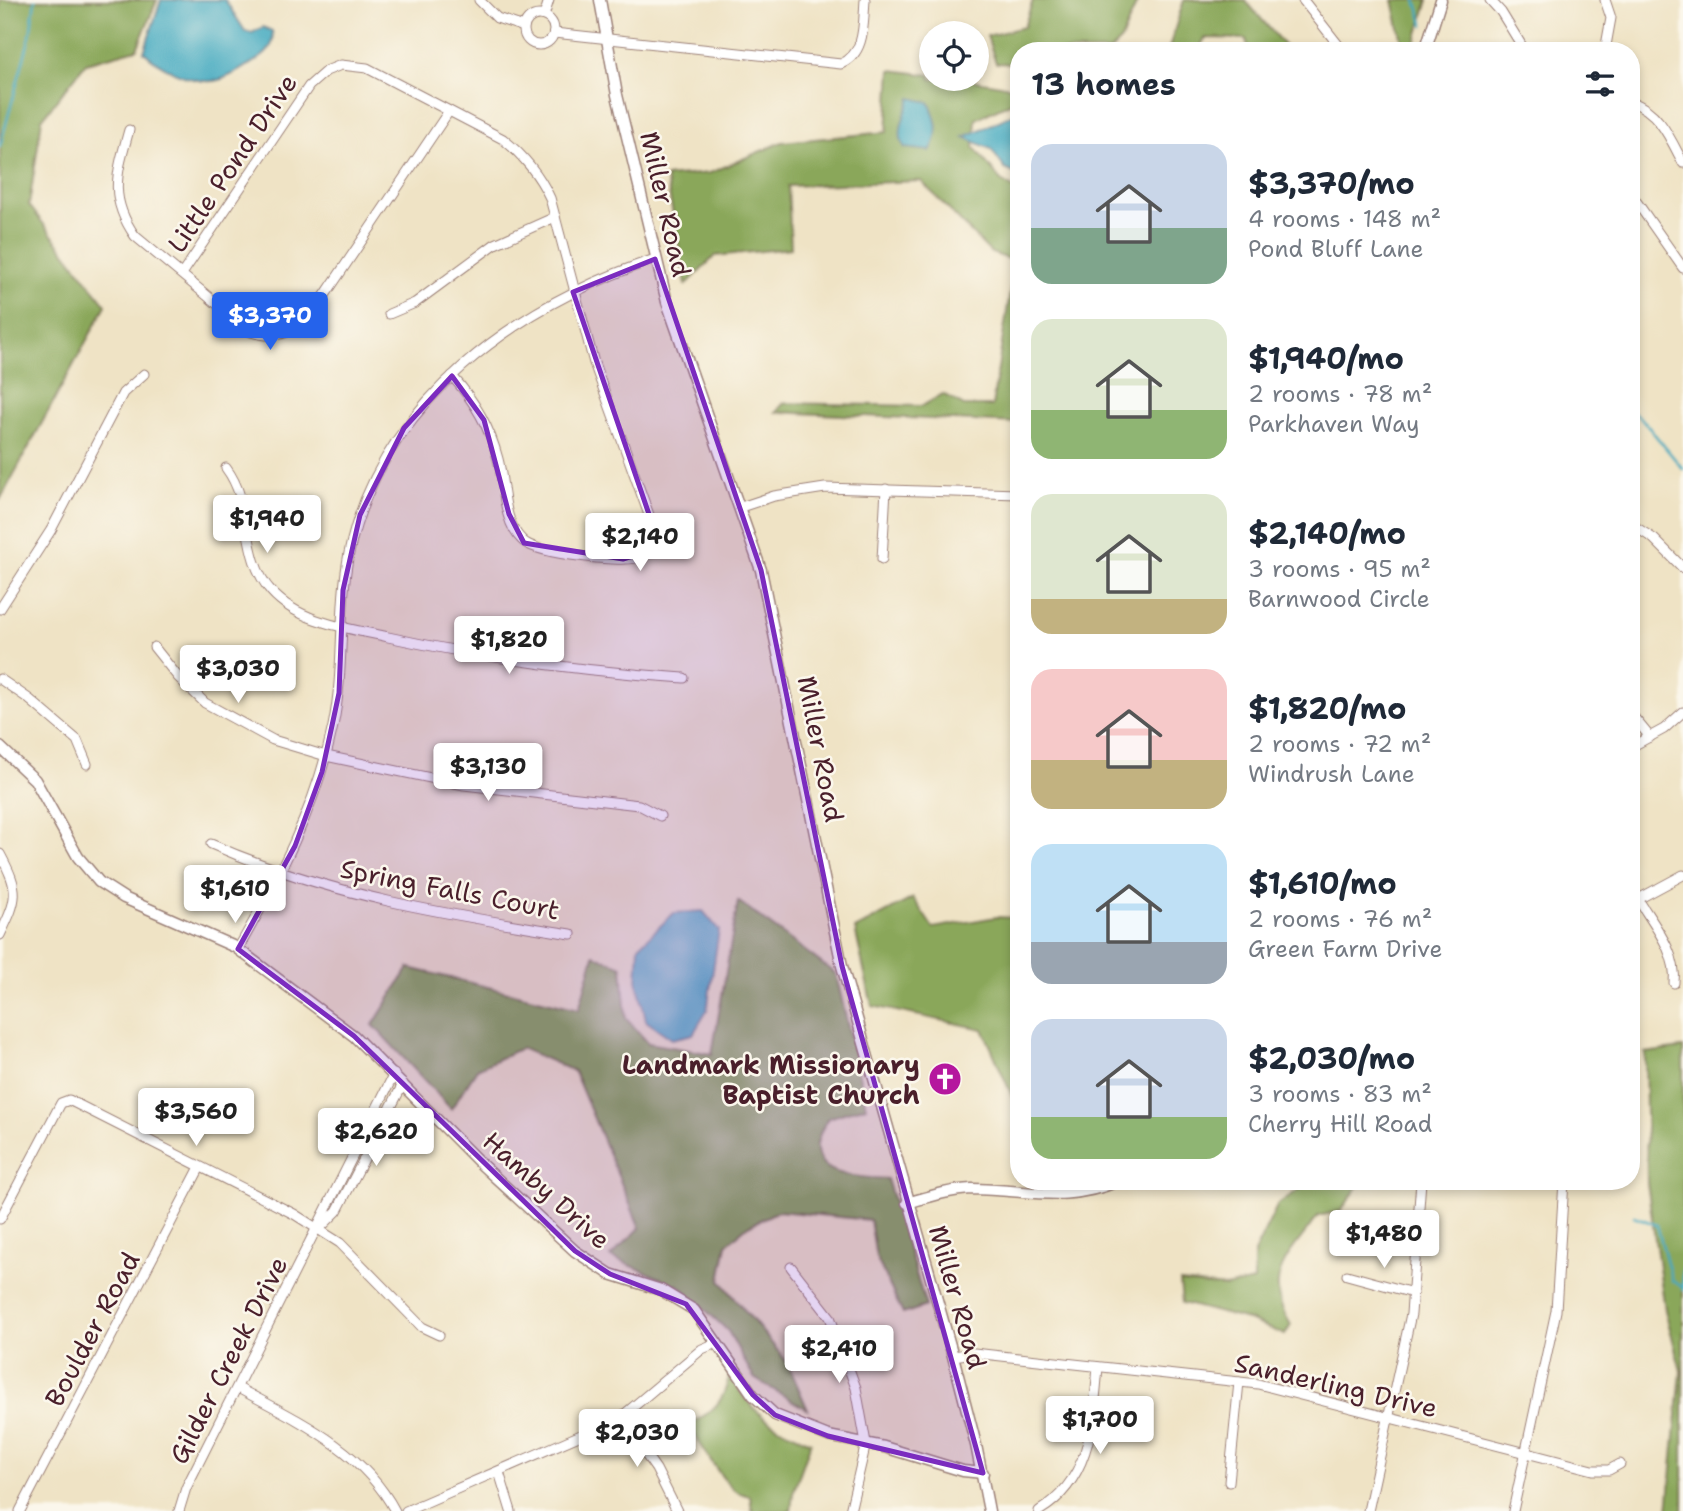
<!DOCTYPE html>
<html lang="en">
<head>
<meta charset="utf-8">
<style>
  body { margin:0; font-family:"Shantell Sans",sans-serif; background:#f6f6f7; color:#1f2937; height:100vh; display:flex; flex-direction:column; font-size:26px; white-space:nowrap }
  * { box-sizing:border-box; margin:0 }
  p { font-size:23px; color:#747a83 }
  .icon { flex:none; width:38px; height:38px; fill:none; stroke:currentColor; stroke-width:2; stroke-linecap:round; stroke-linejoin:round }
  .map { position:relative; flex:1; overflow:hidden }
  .details { position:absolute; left:1010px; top:42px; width:630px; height:1148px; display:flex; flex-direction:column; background:#fff; border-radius:28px; box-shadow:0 4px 10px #0003 }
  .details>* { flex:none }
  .controls { position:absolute; left:919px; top:21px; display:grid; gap:14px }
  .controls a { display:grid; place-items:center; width:70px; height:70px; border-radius:50%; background:#fff; box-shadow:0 4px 10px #0003; font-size:35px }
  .price { position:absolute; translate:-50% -60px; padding:0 16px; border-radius:7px; background:#fff; color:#222; font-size:23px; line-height:46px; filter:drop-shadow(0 2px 4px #0008) }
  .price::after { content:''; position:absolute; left:50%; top:42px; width:21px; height:16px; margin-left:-10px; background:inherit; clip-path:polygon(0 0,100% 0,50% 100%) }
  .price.active { background:#2563eb; color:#fff }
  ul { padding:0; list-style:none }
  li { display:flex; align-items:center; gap:21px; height:175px; padding:0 21px }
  li span { display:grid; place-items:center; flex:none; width:196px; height:140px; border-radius:21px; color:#555 }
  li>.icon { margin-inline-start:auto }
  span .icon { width:84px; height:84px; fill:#fffc; stroke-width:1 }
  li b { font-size:30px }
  h2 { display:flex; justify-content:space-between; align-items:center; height:84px; padding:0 21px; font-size:30px }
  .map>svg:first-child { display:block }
</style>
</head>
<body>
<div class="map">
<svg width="1683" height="1511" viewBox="0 0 1683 1511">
  <rect width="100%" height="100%" fill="#fbf7ec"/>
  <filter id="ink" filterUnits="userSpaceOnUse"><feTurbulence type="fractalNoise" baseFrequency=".0143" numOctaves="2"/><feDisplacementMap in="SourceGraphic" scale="14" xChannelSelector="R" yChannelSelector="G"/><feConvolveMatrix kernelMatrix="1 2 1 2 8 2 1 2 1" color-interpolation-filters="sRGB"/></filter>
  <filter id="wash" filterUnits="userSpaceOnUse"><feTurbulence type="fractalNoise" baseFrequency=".00686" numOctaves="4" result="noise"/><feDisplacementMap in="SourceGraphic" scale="28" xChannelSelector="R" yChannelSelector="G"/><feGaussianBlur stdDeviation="1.57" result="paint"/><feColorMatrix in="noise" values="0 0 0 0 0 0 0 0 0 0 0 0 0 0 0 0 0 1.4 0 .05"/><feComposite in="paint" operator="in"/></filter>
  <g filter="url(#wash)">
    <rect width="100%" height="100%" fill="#efe3c5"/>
    <!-- forest -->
    <g fill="#8aa75a" stroke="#6a6342" stroke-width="2">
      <polygon points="0,0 157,0 137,49 86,63 42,119 29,205 106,305 0,500"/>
      <polygon points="1033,0 1138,0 1121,40 1110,51 1018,51 1018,64 996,63 987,36 1024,27"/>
      <polygon points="1184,0 1245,0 1289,51 1249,51 1246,39 1205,38 1198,51 1168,51"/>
      <polygon points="1393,0 1428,0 1413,51 1404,51"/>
      <polygon points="891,70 931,75 931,79 965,79 1018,88 1018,99 976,119 974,147 1001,181 1018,191 1018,423 776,412 784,403 922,406 943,394 964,406 992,406 1015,261 991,253 921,181 788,186 791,248 715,256 686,285 666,177 710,173 782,142 887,132"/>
      <polygon points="913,898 933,928 996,917 1018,918 1018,1110 983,1029 872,1006 855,929"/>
      <path d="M738 901 836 974 866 1106 828 1118C824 1125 818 1136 817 1144 814 1179 864 1177 887 1179L926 1306 903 1314 876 1257 870 1220 778 1211 748 1226 727 1244 720 1280 787 1362 808 1410 754 1378 728 1331 680 1286 610 1257 640 1228 574 1071 521 1048 477 1069 451 1109 373 1025 409 968 579 1009 594 955 622 966 626 1018 648 1043 712 1054Z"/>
      <polygon points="1683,1048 1683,1511 1668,1511 1681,1371 1665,1310 1647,1183 1645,1053"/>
      <path d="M1312 1181H1362L1341 1211 1318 1216C1289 1256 1260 1277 1291 1325L1285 1335 1251 1321 1182 1303 1180 1282 1225 1287 1254 1281V1253L1278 1204Z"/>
      <path d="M729 1376C757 1417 766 1423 811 1442L793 1493 791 1511H752L750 1496C746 1495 738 1493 734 1490 722 1480 696 1439 690 1424 713 1412 724 1402 729 1376Z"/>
    </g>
    <!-- water -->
    <g fill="#3fa8bf" stroke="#446475" stroke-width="2">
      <path d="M161 0H225L245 31 252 33 263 27 272 31C275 48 266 55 252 63 240 69 231 77 218 80 195 86 160 67 144 52Z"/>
      <path d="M911 98 929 102C937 119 941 134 930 151L905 148C894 134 906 113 911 98Z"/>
      <polygon points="1018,112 1018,175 1005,169 991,149 964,137"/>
      <polygon points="703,911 719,930 707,1011 693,1034 672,1039 646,1021 637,980 639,946 674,913"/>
    </g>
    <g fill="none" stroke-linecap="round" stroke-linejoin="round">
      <!-- stream -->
      <g stroke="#3fa8bf" stroke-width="2.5">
        <polyline points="1416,0 1424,26"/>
        <polyline points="1435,40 1443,51"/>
        <polyline points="0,146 30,36 35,0"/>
        <polyline points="1631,411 1642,419 1683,469"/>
        <polyline points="1634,1216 1657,1225 1672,1281 1682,1286"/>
        <polyline points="1683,1268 1683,1289"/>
      </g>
    </g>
  </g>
  <g filter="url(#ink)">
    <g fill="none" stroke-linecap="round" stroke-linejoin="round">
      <defs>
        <g id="minor">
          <polyline points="479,0 497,18 524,27"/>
          <polyline points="1303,0 1343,51"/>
          <polyline points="1490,0 1501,12 1525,51"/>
          <polyline points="1605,0 1611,18 1605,51"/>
          <circle cx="539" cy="30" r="15"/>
          <polyline points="544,16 549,0"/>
          <path d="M554 33 841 64C866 53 863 23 865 0"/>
          <path d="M1631 102C1659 110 1671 140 1683 163"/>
          <path d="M129 130C117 173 108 197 135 236L251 332C274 339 287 334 307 322L449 111"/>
          <polyline points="1631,194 1683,268"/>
          <path d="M182 274 309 86 326 71 341 65 367 68 503 139C524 156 539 174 550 198L594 363 653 526C657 548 648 559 625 559 605 560 535 554 522 540 502 521 505 484 498 459 490 428 474 400 452 376"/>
          <polyline points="389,314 415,303 495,244 555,217"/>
          <path d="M226 468C254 505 240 556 271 591 299 623 348 628 388 637 488 659 582 671 684 678"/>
          <polyline points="741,507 774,496 825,488 1018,494"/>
          <polyline points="1631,524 1654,539 1683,568"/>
          <polyline points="882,559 886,489"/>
          <polyline points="0,609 51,530 123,393 144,374"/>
          <polyline points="154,647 178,677 205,703 273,740 326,756 464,785 639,805 660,816"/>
          <polyline points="0,679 29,699 77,740 87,764"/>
          <polyline points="1631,714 1650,737"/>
          <polyline points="1631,747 1664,729 1683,712"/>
          <path d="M211 844C326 895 448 915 571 934"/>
          <path d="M0 854C20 891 18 898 0 935"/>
          <path d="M1638 899C1653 924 1678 953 1674 983"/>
          <polyline points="1631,903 1683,875"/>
          <path d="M238 949C279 877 316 808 333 726 345 669 338 610 349 553 381 402 517 305 655 259"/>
          <polyline points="0,1219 61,1103 69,1100 294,1214 340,1243 422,1327 439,1335"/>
          <polyline points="320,1228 337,1211 403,1084"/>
          <polyline points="791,1267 830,1317 856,1388 866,1443 850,1511"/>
          <polyline points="1347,1275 1413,1293"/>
          <polyline points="953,1356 974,1353 1258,1384 1593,1470 1609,1470 1620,1464"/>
          <path d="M238 1388C297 1420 362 1449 395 1511"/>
          <polyline points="620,1418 656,1469 677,1511"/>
          <polyline points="499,1472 511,1511"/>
          <polyline points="1229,1482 1239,1382"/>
          <polyline points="20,1511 200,1167"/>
          <polyline points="179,1511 186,1488 394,1074"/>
          <polyline points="406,1511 620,1418 702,1349 714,1344"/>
          <path d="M1039 1511C1091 1480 1093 1422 1098 1367"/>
          <polyline points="1368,1511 1411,1314 1421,1181"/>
          <polyline points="1513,1511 1556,1311 1564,1181"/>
        </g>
        <g id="tertiary">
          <polyline points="600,0 617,95 667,302 761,570 842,966 953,1356 976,1445 989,1511"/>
          <polyline points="1425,51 1441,0"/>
          <polyline points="0,747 35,780 78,857 99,882 124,898 235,947 354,1036 482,1165 575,1251 610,1274 661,1290 694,1310 753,1395 775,1415 828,1436 884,1447 963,1471 983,1473"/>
          <path d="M907 1203C928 1197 949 1190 972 1189 1026 1189 1065 1204 1118 1181"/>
        </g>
      </defs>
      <!-- minor casing -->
      <use href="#minor" stroke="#9c8178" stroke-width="11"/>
      <!-- tertiary casing -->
      <use href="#tertiary" stroke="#9c8178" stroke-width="13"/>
      <!-- minor -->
      <use href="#minor" stroke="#fff" stroke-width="9"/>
      <!-- tertiary -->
      <use href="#tertiary" stroke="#fff" stroke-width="10"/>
    </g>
  </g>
  <!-- marked area -->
  <path fill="#7b2cbf" fill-opacity="0.2" stroke="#7b2cbf" stroke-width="5" stroke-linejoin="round" d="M655 259 761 570 842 966 983 1473 828 1436 775 1415 753 1395 686 1304 610 1274 575 1251 354 1036 238 949 295 846 322 772 339 693 343 590 360 515 404 428 452 376 484 420 509 514 524 543 623 559 652 550 653 526 573 292Z"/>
  <!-- icons -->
  <defs>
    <symbol id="church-disc" viewBox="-11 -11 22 22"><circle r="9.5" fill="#b5179e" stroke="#fbf7ec"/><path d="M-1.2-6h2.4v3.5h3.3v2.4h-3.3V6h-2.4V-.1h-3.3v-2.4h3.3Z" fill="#fff"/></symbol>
  </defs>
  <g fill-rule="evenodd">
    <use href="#church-disc" x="926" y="1060" width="38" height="38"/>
  </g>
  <g text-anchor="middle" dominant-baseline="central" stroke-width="5" stroke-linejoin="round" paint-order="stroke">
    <!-- street labels -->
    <g font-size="26" fill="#4a1f2b" stroke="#fbf7ec">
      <text transform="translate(232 163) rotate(-56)">Little Pond Drive</text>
      <text transform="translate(666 204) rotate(77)">Miller Road</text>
      <text transform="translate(821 749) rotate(79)">Miller Road</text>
      <text transform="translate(450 889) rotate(11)">Spring Falls Court</text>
      <text transform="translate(547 1190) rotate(42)">Hamby Drive</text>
      <text transform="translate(958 1297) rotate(74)">Miller Road</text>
      <text transform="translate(92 1329) rotate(-62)">Boulder Road</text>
      <text transform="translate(228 1360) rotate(-63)">Gilder Creek Drive</text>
      <text transform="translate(1336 1385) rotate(13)">Sanderling Drive</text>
    </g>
    <!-- poi labels -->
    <g font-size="26" font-weight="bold" fill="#4a1f2b" stroke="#fbf7ec" text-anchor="end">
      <text x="920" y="1064">Landmark Missionary<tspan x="920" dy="30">Baptist Church</tspan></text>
    </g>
  </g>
</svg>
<div class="controls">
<a><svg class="icon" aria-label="locate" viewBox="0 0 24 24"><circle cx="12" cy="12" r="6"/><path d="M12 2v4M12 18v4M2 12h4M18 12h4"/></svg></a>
</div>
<b class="price active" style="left:270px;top:352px">$3,370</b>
<b class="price" style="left:267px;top:555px">$1,940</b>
<b class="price" style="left:640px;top:573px">$2,140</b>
<b class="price" style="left:509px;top:676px">$1,820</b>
<b class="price" style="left:238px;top:705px">$3,030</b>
<b class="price" style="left:488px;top:803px">$3,130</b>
<b class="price" style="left:235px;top:925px">$1,610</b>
<b class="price" style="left:196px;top:1148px">$3,560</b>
<b class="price" style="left:376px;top:1168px">$2,620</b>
<b class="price" style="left:1384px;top:1270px">$1,480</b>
<b class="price" style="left:839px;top:1385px">$2,410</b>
<b class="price" style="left:1100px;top:1456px">$1,700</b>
<b class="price" style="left:637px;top:1469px">$2,030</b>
<section class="details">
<h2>13 homes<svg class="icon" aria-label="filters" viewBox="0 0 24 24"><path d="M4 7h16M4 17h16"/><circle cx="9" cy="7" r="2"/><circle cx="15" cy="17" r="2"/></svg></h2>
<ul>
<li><span style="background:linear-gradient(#c9d6e8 60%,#7fa58c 0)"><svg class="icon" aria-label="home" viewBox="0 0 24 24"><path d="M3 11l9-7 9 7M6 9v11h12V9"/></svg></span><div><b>$3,370/mo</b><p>4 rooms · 148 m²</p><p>Pond Bluff Lane</p></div></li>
<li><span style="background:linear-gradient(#dfe7d0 65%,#8fb573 0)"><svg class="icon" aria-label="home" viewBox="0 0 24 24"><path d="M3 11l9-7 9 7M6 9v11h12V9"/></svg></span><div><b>$1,940/mo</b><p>2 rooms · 78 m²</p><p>Parkhaven Way</p></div></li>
<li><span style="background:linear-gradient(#dfe7d0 75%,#c2b280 0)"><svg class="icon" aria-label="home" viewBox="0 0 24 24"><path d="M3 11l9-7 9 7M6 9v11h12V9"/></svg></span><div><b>$2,140/mo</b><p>3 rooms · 95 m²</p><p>Barnwood Circle</p></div></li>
<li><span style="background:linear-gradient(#f6c9c9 65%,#c2b280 0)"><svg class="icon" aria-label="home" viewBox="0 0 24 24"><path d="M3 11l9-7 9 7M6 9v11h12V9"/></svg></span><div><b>$1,820/mo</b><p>2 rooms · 72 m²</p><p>Windrush Lane</p></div></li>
<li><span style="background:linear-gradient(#bfe0f5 70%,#9aa5b1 0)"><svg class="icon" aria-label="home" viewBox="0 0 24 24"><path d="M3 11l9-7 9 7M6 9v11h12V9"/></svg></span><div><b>$1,610/mo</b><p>2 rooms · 76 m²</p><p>Green Farm Drive</p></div></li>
<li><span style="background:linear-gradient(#c9d6e8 70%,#8fb573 0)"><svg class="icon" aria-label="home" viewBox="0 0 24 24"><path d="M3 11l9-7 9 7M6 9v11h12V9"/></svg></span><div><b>$2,030/mo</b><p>3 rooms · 83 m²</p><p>Cherry Hill Road</p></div></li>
</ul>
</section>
</div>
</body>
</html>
